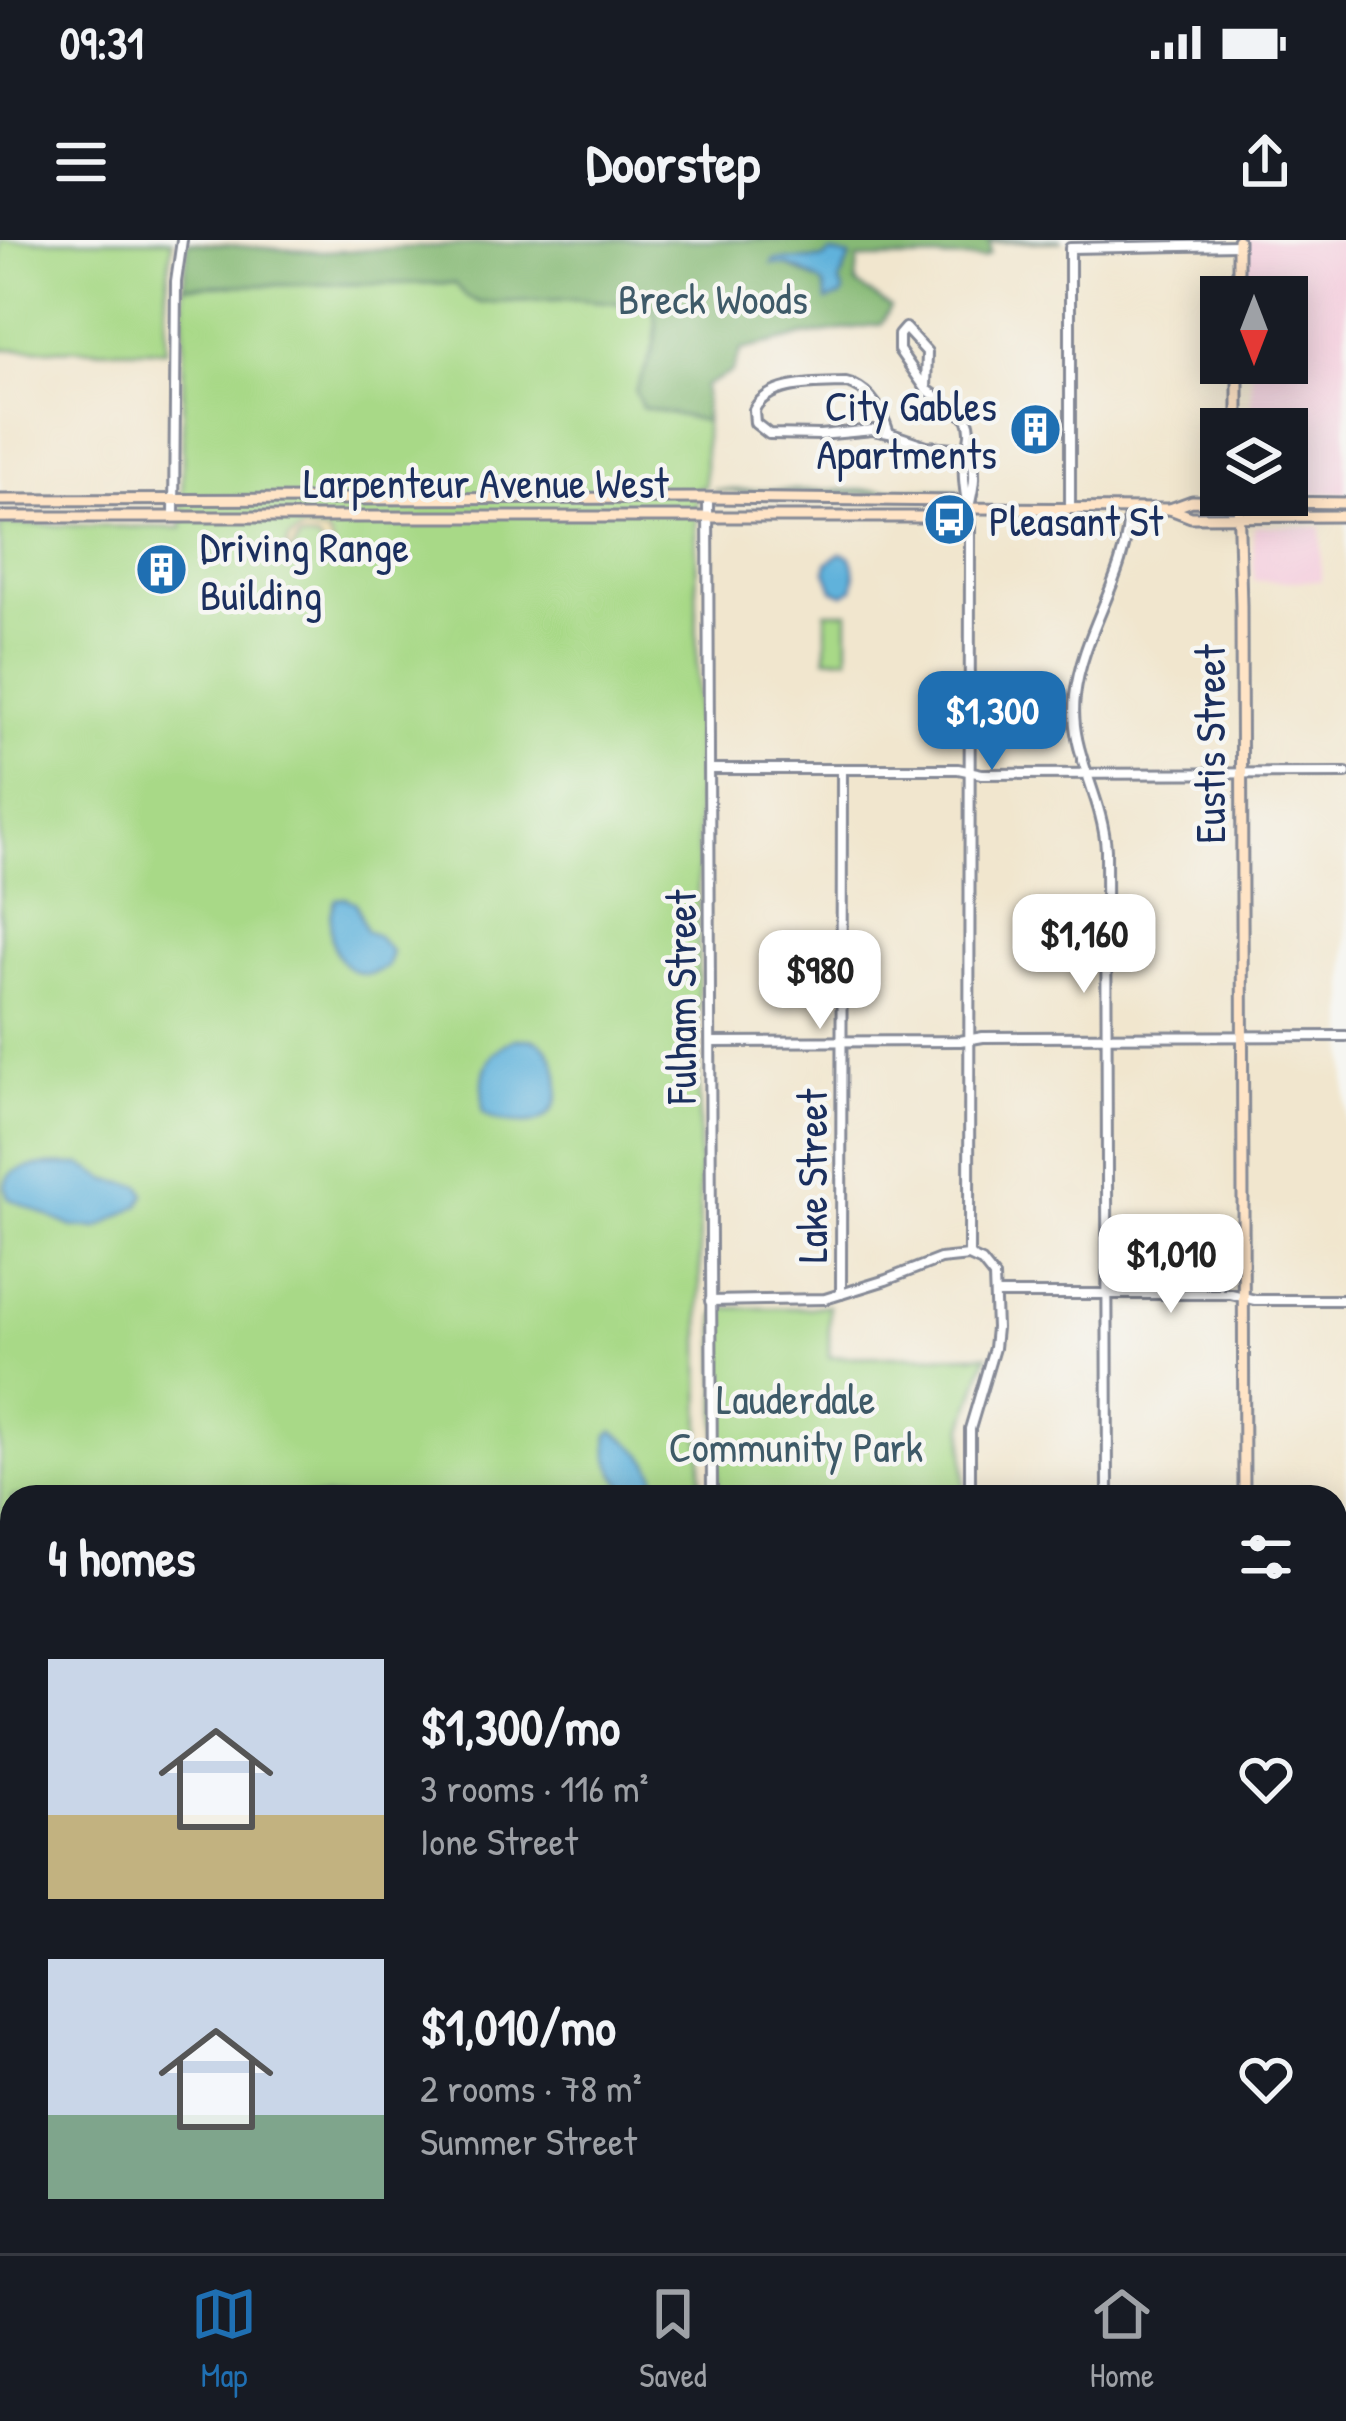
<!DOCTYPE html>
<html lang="en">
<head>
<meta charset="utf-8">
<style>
  body { margin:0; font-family:"Patrick Hand",sans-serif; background:#20242c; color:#f1f3f6; height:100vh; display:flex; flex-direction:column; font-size:45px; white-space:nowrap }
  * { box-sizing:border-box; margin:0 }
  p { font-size:39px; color:#9ea1a6 }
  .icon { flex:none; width:66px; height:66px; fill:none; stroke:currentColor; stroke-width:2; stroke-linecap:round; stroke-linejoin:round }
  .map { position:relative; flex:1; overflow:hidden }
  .drawer { position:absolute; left:0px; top:1245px; width:1347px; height:768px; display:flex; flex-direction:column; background:#171b24; border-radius:36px 36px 0 0; box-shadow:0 6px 30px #0003 }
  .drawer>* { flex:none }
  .needle { width:78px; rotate:180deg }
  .fabs { position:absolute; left:1200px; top:36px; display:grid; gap:24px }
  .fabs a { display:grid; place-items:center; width:108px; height:108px; border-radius:0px; background:#171b24; box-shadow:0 6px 30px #0003; font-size:60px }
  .price { position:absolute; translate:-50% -102px; padding:0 27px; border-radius:24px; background:#fff; color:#222; font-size:39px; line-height:78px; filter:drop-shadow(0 3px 6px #0008) }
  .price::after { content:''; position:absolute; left:50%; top:72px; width:36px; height:27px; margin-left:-18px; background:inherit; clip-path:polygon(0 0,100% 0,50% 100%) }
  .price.current { background:#1f6fb2; color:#fff }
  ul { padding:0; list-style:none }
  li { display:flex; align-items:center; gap:36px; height:300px; padding:0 48px }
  li span { display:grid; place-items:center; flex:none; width:336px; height:240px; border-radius:0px; color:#555 }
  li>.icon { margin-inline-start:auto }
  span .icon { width:144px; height:144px; fill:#fffc; stroke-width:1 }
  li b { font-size:51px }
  h2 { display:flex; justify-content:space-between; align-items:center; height:144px; padding:0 48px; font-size:51px }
  .status { display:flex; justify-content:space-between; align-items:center; height:84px; padding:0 60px; background:#171b24; direction:ltr }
  .status svg { height:33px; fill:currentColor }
  header { display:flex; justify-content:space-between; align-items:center; height:156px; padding:0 48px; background:#171b24; font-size:54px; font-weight:700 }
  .tab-bar { display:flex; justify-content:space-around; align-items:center; height:168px; border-top:3px solid #363941; background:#171b24; font-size:33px; color:#9ea1a6 }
  .tab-bar a { display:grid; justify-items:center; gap:6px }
  .tab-bar .current { color:#1f6fb2 }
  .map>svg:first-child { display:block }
</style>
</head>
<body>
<div class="status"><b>09:31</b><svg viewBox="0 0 49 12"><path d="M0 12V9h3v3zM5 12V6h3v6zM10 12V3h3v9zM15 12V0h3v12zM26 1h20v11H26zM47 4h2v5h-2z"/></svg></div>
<header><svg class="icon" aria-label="menu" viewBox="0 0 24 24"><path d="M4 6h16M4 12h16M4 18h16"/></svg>Doorstep<svg class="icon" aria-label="share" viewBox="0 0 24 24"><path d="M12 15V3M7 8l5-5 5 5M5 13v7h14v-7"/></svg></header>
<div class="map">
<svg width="1346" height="2013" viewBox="0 0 1346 2013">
  <rect width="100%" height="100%" fill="#f6f6f2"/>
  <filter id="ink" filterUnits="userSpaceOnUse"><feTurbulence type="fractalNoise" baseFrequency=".00833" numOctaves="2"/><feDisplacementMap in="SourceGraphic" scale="24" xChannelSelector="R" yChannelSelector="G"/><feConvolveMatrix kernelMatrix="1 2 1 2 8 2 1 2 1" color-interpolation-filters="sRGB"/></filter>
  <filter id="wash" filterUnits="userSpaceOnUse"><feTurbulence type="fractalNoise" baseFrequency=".004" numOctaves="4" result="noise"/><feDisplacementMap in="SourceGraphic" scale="48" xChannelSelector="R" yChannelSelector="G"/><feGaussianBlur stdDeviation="2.7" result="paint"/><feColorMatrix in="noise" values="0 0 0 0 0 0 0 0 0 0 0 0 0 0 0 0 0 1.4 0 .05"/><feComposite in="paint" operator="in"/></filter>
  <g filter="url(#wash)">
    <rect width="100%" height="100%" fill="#f1e6ce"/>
    <!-- built -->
    <g fill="#f4cfde">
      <polygon points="1245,0 1346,0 1346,254 1287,253 1287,189 1251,189 1251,123 1287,123 1287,57 1245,57"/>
      <polygon points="1257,286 1321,287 1321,341 1254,341 1253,290"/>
    </g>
    <!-- green -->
    <g fill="#a8d987" stroke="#628472" stroke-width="3">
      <polygon points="0,0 172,0 166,52 166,110 0,109"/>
      <path d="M455 43 467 57 481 63 575 59 650 66C667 90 646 127 635 151L642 167 705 181V247L696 248 701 1257H12V1312H0V284L182 288 184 46Z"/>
      <polygon points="713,250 936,250 958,251 952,254 757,253"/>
      <polygon points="826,372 848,372 848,417 826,418"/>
      <polygon points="829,1065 829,1117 987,1115 964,1186 964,1257 718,1257 716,1074 724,1068 809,1068"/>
      <polygon points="1335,1586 1346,1586 1346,2013 0,2013 0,1841 12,1840 12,2001 1335,2001"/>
    </g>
    <!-- forest -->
    <g fill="#86b974" stroke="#507469" stroke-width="3" fill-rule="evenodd">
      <path d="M560 0H1061V1L990 2V14L984 18 858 19 856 44 891 67 881 84 802 96 741 110 732 132 705 146V181L642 167 635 151C646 127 667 90 650 66L575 59 481 63 467 57 455 43 184 46 188 2 320 12ZM850 18 839 41 842 48C818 44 797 29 775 20Z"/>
      <polygon points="0,1830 9,1830 12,1834 12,1901 0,1904"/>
    </g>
    <!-- sand -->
    <path fill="#eeda9e" stroke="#84847e" stroke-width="3" d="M303 290 328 294C333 308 341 314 329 328L325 326 327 312 317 299 299 298 292 312H286L289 299Z"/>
    <!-- water -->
    <g fill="#60b2db" stroke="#3e709c" stroke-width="3">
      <path d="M831 13 850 17 839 41 844 52 842 56 827 61 824 45C808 33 792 24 772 24L774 20 823 19Z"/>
      <path d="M841 313 850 316C855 325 856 339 853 349L844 354 833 350 826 331 827 323Z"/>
      <path d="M346 658 356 663 366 691 377 696 392 712 387 727C383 729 371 734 367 734 331 732 324 684 336 659Z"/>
      <path d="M515 799C519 799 531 799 535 800 563 809 575 887 520 883 506 882 495 881 483 872 482 837 480 815 515 799Z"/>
      <path d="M82 925 108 940 141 946 145 955 139 965 98 988 73 987 8 958C6 950 3 944 8 937 19 922 65 925 82 925Z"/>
      <path d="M613 1191C634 1204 668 1231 651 1256 620 1258 604 1222 608 1195Z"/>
      <polygon points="891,2001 934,2001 959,2013 902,2013"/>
    </g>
  </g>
  <g filter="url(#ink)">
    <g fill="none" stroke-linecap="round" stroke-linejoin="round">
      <defs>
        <g id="street">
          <path d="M846 143C870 148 882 171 889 193L873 190 820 195 769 194 755 183 754 170C768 141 818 144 846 143Z"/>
          <path d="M926 149 899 110V95L905 88 927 112 926 149 967 178C975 196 965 208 964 226 962 246 969 265 970 286L969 1016"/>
          <polyline points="889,193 927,206 968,209"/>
          <path d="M968 209C978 228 974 247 969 267"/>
          <polyline points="708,258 712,1257"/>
          <polyline points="1070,269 1070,8 1238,5"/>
          <polyline points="174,275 176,42 182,0"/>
          <polyline points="710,529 958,529 982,534 1346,533"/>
          <polyline points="711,802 960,801 983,797 1346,796"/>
          <polyline points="841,1054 842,529"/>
          <polyline points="996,1054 1231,1054 1255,1060 1346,1060"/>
          <polyline points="710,1061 825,1059 886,1040 940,1019 969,1016 982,1022 994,1037 996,1088 994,1108 970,1189 970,1257"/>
          <path d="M1108 1257 1106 610C1103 555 1068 511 1075 456 1083 389 1128 337 1129 269"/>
          <polyline points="1335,1324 1346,1324"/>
          <polyline points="0,1526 12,1526"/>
          <polyline points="1335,1582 1346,1582"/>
          <polyline points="0,1647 12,1647"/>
          <polyline points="0,1762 12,1765"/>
        </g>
        <g id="secondary">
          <polyline points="1238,57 1238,0"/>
          <polyline points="1238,123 1238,189"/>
          <polyline points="1238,255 1241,365 1244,1257"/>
          <polyline points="0,260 708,258 956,261 969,268 1170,269 1192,261 1346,263"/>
          <polyline points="1170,269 1191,277 1346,276"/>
          <polyline points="0,277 956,277 969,268"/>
          <polyline points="0,1325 12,1325"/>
        </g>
      </defs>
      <!-- street casing -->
      <use href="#street" stroke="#868a96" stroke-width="14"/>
      <!-- secondary casing -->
      <use href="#secondary" stroke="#868a96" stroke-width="15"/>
      <!-- street -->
      <use href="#street" stroke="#fff" stroke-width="8"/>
      <!-- secondary -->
      <use href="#secondary" stroke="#ffe4c6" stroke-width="9"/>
    </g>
  </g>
  <!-- icons -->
  <defs>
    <symbol id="building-disc" viewBox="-11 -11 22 22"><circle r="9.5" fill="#1f6fb2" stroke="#f6f6f2"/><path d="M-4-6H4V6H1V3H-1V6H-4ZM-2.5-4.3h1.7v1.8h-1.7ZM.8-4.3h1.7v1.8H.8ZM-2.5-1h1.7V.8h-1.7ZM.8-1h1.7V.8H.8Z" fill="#fff"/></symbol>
    <symbol id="bus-disc" viewBox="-11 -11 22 22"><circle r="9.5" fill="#1f6fb2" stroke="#f6f6f2"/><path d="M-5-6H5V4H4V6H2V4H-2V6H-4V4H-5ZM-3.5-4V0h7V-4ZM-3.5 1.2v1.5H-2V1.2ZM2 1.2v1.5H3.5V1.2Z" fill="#fff"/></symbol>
  </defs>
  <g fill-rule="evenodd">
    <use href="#building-disc" x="1006" y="160" width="59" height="59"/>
    <use href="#bus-disc" x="920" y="250" width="59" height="59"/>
    <use href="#building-disc" x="132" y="300" width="59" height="59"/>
  </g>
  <g text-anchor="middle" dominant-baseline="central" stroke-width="9" stroke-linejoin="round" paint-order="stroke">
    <!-- park labels -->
    <g font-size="42" fill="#3e5a68" stroke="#f6f6f2">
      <text x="713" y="58">Breck Woods</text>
      <text x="796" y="1158">Lauderdale<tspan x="796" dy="48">Community Park</tspan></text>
    </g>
    <!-- poi labels -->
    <g font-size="42" fill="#1b2f5e" stroke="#f6f6f2" text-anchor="start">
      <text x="997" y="165" text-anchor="end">City Gables<tspan x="997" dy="48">Apartments</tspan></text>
      <text x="989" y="280">Pleasant St</text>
      <text x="200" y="306">Driving Range<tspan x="200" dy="48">Building</tspan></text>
    </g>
    <!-- street labels -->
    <g font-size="42" fill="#1b2f5e" stroke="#f6f6f2">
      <text x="486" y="242">Larpenteur Avenue West</text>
      <text transform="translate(1209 504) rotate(-90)">Eustis Street</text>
      <text transform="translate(680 757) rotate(-90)">Fulham Street</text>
      <text transform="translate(811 936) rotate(-90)">Lake Street</text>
    </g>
  </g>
</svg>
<div class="fabs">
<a><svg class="needle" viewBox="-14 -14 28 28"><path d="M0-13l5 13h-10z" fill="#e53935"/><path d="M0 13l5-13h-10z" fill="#9ea1a6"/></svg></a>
<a><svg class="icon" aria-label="layers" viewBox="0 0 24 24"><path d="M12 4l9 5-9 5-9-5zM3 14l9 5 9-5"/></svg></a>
</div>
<b class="price current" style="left:992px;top:533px">$1,300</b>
<b class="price" style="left:1084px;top:756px">$1,160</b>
<b class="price" style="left:820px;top:792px">$980</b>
<b class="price" style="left:1171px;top:1076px">$1,010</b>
<section class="drawer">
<h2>4 homes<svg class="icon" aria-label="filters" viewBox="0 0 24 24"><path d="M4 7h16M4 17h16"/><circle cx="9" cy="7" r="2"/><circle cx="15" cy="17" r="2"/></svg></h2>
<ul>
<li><span style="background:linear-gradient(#c9d6e8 65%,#c2b280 0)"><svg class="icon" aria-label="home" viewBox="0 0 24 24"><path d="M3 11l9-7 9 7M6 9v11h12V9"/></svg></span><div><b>$1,300/mo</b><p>3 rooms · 116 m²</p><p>Ione Street</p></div><svg class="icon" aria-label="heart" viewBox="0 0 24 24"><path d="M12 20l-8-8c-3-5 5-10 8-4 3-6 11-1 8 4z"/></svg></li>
<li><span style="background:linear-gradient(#c9d6e8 65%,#7fa58c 0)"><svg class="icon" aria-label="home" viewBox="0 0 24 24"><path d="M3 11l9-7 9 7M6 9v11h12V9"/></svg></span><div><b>$1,010/mo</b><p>2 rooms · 78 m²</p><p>Summer Street</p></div><svg class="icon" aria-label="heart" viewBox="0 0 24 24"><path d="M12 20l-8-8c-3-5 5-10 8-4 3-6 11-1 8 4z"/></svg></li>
</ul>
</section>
</div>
<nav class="tab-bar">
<a class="current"><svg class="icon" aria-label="map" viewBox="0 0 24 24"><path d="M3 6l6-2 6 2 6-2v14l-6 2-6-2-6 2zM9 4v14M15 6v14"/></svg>Map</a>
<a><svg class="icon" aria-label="saved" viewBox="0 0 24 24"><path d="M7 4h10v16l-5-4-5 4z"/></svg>Saved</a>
<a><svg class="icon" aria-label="home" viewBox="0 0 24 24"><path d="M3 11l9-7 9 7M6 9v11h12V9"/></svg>Home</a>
</nav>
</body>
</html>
